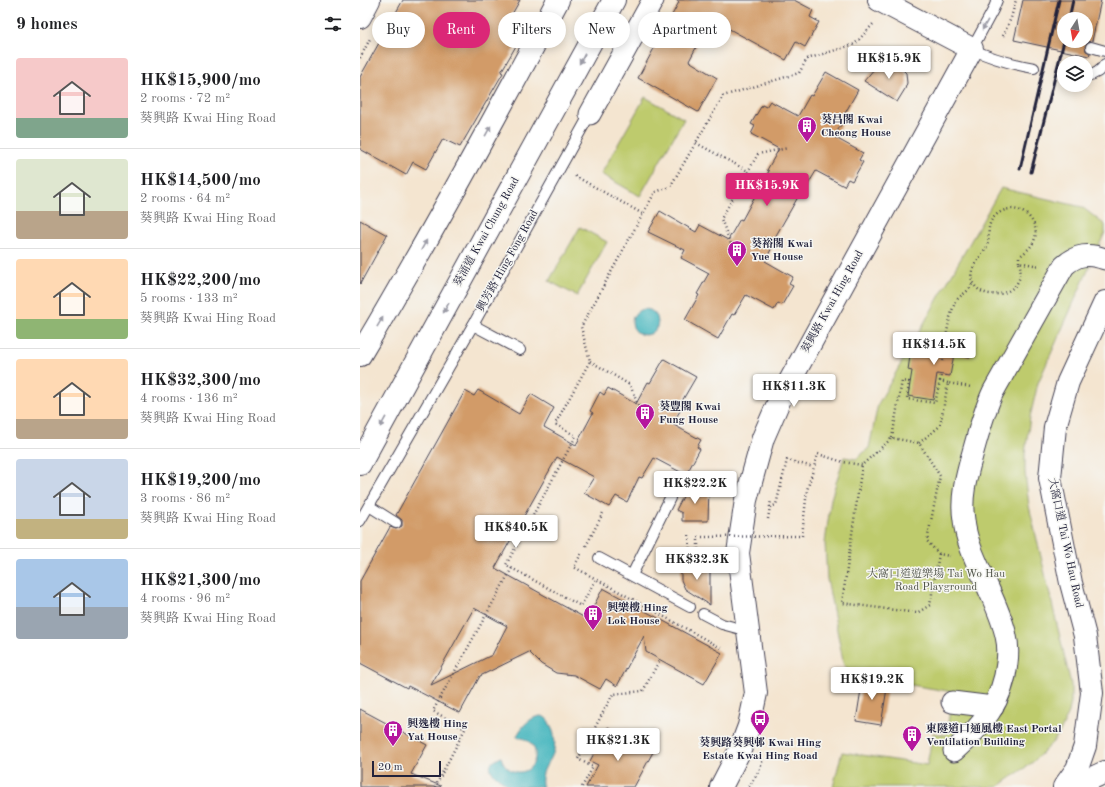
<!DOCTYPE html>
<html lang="en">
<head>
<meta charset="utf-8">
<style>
  body { margin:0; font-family:"Old Standard TT","Noto Serif TC",serif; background:#f6f6f6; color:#202124; height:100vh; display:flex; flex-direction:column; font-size:15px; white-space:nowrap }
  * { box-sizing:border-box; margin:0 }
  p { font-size:13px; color:#757577 }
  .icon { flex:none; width:22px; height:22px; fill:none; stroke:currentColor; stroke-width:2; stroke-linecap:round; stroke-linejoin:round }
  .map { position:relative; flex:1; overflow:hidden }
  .panel { display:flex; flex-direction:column; background:#fff; width:360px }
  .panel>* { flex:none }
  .hud { position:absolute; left:12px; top:12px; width:380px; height:36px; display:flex; gap:8px }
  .needle { width:26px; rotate:191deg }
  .tools { position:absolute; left:697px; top:12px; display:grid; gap:8px }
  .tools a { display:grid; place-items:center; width:36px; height:36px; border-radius:50%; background:#fff; box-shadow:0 2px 10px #0003; font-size:20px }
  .scale { position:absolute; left:12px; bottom:10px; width:69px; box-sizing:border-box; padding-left:4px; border:2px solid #22223b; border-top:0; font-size:11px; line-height:14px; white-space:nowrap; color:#22223b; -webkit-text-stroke:3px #f6f6f2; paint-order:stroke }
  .price { position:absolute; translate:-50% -34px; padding:0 9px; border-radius:4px; background:#fff; color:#222; font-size:13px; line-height:26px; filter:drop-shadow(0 1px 2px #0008) }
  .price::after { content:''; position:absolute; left:50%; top:24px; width:12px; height:9px; margin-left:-6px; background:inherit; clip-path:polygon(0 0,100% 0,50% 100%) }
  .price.on { background:#db2777; color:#fff }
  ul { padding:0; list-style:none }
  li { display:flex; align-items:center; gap:12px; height:100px; padding:0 16px }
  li+li { border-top:1px solid #e0e0e0 }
  li span { display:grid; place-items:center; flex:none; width:112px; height:80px; border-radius:4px; color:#555 }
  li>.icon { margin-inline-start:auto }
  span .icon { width:48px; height:48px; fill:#fffc; stroke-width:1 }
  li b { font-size:17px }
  h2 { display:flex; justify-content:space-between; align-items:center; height:48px; padding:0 16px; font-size:17px }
  .chip { padding:0 14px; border-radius:18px; background:#fff; box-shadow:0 2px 10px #0003; font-size:14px; line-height:36px }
  .chip.on { background:#db2777; color:#fff }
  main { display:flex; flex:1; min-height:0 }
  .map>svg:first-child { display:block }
</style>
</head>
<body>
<main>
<section class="panel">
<h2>9 homes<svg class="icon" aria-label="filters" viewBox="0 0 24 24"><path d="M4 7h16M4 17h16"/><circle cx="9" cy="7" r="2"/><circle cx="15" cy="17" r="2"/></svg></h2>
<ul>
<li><span style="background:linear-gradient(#f6c9c9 75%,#7fa58c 0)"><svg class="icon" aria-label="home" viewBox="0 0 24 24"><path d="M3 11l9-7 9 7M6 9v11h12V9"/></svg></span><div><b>HK$15,900/mo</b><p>2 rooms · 72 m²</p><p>葵興路 Kwai Hing Road</p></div></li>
<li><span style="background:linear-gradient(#dfe7d0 65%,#b9a48a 0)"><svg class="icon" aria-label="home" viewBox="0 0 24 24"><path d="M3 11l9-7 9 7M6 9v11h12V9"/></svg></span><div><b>HK$14,500/mo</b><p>2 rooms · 64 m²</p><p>葵興路 Kwai Hing Road</p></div></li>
<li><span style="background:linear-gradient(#ffd9b3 75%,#8fb573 0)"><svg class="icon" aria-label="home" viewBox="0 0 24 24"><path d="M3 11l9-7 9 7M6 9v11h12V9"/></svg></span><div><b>HK$22,200/mo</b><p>5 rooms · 133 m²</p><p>葵興路 Kwai Hing Road</p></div></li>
<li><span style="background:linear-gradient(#ffd9b3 75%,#b9a48a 0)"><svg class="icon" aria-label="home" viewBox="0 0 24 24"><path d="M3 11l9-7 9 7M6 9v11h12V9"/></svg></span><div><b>HK$32,300/mo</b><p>4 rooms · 136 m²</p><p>葵興路 Kwai Hing Road</p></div></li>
<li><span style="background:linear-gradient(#c9d6e8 75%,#c2b280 0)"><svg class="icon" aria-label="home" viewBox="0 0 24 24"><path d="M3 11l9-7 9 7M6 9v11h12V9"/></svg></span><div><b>HK$19,200/mo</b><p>3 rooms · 86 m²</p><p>葵興路 Kwai Hing Road</p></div></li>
<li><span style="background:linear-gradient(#a9c7e8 60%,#9aa5b1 0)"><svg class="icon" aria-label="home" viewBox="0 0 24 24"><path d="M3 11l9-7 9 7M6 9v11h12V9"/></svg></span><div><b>HK$21,300/mo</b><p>4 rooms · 96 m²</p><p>葵興路 Kwai Hing Road</p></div></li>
</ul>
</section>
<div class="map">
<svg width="745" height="787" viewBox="0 0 745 787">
  <rect width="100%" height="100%" fill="#f6f6f2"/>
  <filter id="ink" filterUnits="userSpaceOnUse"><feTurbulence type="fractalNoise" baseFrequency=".025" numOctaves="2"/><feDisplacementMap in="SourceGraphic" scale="8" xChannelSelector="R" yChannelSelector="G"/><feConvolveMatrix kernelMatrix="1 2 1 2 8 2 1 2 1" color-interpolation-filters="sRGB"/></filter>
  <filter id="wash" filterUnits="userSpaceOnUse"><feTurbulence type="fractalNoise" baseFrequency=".012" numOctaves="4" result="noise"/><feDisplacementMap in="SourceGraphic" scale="16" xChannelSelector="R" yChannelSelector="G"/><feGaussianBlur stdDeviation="0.9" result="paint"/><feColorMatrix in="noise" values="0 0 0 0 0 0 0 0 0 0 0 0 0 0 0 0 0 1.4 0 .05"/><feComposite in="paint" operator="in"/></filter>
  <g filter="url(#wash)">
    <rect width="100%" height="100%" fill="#f4e5d0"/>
    <!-- green -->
    <g fill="#becb6d" stroke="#707654">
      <polygon points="285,97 324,119 280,196 241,174"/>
      <polygon points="641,188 722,207 745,225 745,232 678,383 670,417 665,454 665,472 669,506 711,684 711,702 709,712 701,730 693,742 673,762 638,787 473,787 482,752 567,765 573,733 586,735 593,692 503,677 484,666 467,579 465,543 471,499 484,457 496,459 509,448 518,404"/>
      <polygon points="220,227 247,242 217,296 189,281"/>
    </g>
    <!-- water -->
    <g fill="#48b7bf" stroke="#356c7d">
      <circle cx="285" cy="322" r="13"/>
      <path d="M181 716C187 717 189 721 191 727 196 735 196 749 191 758 190 761 187 763 186 766 183 771 180 781 183 787H148C143 778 127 775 131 763L141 757C143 763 146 768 153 771 176 779 187 741 157 737V736C162 726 170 717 181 716Z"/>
    </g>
    <g id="blocks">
      <!-- building -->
      <g fill="#d29b68" fill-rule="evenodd">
        <polygon points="43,0 160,0 151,16 168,25 141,72 143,73 100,147 83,139 66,169 53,162 46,175 0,149 0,77"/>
        <polygon points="316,0 434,0 453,10 450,17 459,22 445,47 436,42 426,60 351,19 329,61 357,78 338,112 278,78 319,2"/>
        <path d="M663 0H741L732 41 727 42 725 46 726 51 730 53 729 56 654 40ZM704 19H726V41H704Z"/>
        <polygon points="528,62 538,65 546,73 547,83 545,89 537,102 504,81 515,68 519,65"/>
        <polygon points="466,72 498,90 484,115 486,116 474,137 503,153 499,160 503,162 492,181 488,179 484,186 456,171 444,191 442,190 414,239 416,240 405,261 433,277 429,284 433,286 422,305 418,303 414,310 386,295 374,315 372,314 358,339 325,320 339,295 337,294 349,273 321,258 325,250 288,232 300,211 336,232 340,225 368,240 380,219 382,220 395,196 409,171 407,170 419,149 391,134 395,126 391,124 402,105 406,107 410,101 438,116 450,95 452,96"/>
        <polygon points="0,220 27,235 0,284"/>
        <polygon points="596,337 613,339 610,357 594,354 590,376 577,374 573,400 548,396 552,371 548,370 551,349 569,352 570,343 594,347"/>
        <path d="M304 359 336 377 322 401 325 403 312 424 341 440 337 447 340 449 326 475 294 458 282 478 279 477 267 502 256 496 249 507 224 493 234 477 197 457 135 568 227 619 243 588 362 653 344 684 286 652 284 636 257 686 246 679 240 689 214 675 196 673 181 664 169 652 120 676 100 713 48 686 47 688 0 663V581L30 527 36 529 42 526V520L36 515 105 391 114 396 118 390 159 414 171 394 194 408 184 427 216 445 233 413 230 411 240 392 244 395 248 388 276 404 288 382 290 383ZM114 608 147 626 132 655 71 685Z"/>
        <polygon points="328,487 349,488 348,521 322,521 322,513 316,510"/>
        <polygon points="321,564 350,565 350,605 325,589 321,580"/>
        <polygon points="503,677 528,682 521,725 496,721"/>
        <polygon points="0,709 67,745 51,774 81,786 81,787 0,787"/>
        <polygon points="248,727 293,752 274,787 226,787 238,765 230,761"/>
      </g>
    </g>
  </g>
  <g filter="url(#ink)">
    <use href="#blocks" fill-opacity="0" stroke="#423f51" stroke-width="1"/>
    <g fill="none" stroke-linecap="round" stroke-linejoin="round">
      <defs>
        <g id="lane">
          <path d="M637 0 633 10 612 49C632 59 652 64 674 68"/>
          <polyline points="731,47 745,51"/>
          <path d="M726 76C734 75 741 71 745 64"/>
          <polyline points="113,325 160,350"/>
          <polyline points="9,506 36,523"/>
          <polyline points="0,521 113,325 230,114"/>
          <polyline points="239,558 330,607"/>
          <polyline points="272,575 310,498"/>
          <polyline points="343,614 362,624 388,631"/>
        </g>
        <g id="street">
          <polyline points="230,114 293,0"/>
          <polyline points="592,702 633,707"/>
          <path d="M594 751C622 726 643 702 647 663 648 655 648 644 646 636 642 617 633 600 626 583 617 563 606 542 604 520 600 497 607 474 613 452 619 431 624 411 633 392L704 266C717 254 729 253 745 259"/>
        </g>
        <g id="secondary">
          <polyline points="0,17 9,0"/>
          <polyline points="361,787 380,750 389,726 396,693 378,553 386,500 403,438 420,399 612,49 519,0"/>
          <polyline points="704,787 717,769 725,746 732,693 725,636 711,583 690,478 695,427 708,382 745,302"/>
          <polyline points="713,787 745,772"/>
        </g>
        <g id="primary">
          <path d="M0 355C69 239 134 120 198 0"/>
          <polyline points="0,464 254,0"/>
        </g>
      </defs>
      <!-- lane casing -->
      <use href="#lane" stroke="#423f51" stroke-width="12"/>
      <!-- street casing -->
      <use href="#street" stroke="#423f51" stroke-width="23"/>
      <!-- secondary casing -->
      <use href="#secondary" stroke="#423f51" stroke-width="24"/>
      <!-- primary casing -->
      <use href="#primary" stroke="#423f51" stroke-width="24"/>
      <!-- path -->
      <g stroke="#423f51" stroke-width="2.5" stroke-dasharray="1 3" stroke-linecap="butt">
        <polyline points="643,36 651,18 656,0"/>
        <polyline points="0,58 11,37"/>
        <polyline points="336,143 388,171"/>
        <polyline points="215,176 283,214"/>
        <polyline points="372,247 361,219 398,154 428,148"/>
        <path d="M659 262V257C665 252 671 248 674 241 683 219 653 196 633 218 625 228 632 240 625 250 619 259 607 270 613 283 624 304 669 295 659 262L679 266"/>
        <polyline points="230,361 270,385 280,410"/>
        <path d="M583 361C586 342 587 321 595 303 600 293 608 295 613 282"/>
        <polyline points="580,381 581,375"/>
        <polyline points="532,438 542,381 549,382 547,399 575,403 580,381 588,383"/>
        <polyline points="559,443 580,426 588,383 611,387"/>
        <polyline points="410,507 416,505 427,460 453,467"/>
        <polyline points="408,519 411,500"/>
        <polyline points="329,535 330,560 338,560 338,537"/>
        <polyline points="442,536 447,490 458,454 483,462 502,465"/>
        <polyline points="226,546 243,513"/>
        <polyline points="221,554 214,567 236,579"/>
        <polyline points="579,554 570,605 557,613 482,603 502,465 532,438 559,443 580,476 567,541 579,554 590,556"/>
        <polyline points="361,648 236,579 221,606 146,565 216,436 195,424 230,361 221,327 295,192 310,187 363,96 439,73 447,59 495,44 514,23"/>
        <polyline points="228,741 238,746"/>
        <polyline points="75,787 105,729 73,711 152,568"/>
        <polyline points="222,787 233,767 218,759 253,694 283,691 299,661"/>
        <polyline points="389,787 400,769 403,759"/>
      </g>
      <!-- lane -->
      <use href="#lane" stroke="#fff" stroke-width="10"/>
      <!-- street -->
      <use href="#street" stroke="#fff" stroke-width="21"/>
      <!-- secondary -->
      <use href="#secondary" stroke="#fff" stroke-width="22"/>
      <!-- primary -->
      <use href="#primary" stroke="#fff" stroke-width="22"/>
      <!-- rail -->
      <g stroke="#22223b" stroke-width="3">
        <polyline points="709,19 713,0"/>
        <polyline points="660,169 699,0"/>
        <polyline points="671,172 704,41"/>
      </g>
      <!-- path-bridge -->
      <polyline stroke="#423f51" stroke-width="2.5" stroke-dasharray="1 3" stroke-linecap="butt" points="338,537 442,536"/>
    </g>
    <!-- one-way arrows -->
    <defs><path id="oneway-solid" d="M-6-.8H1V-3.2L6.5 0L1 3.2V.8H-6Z"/></defs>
    <g fill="#9c9ca7">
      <use href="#oneway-solid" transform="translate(625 25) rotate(119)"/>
      <use href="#oneway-solid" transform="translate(222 59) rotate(119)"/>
      <use href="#oneway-solid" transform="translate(128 131) rotate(-61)"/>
      <use href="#oneway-solid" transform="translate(64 245) rotate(-61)"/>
      <use href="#oneway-solid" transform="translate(86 308) rotate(119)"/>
      <use href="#oneway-solid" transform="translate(20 322) rotate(-59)"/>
      <use href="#oneway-solid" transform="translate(23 422) rotate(119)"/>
    </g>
  </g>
  <!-- icons -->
  <defs>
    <symbol id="building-pin" viewBox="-11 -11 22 30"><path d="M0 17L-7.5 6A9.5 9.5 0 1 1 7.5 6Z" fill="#b5179e" stroke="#f6f6f2"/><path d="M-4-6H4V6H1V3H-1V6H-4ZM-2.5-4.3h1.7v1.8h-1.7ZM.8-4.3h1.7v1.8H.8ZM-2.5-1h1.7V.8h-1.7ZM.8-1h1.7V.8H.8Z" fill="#fff"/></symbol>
    <symbol id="bus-pin" viewBox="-11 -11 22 30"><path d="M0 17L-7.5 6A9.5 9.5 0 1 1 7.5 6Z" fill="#b5179e" stroke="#f6f6f2"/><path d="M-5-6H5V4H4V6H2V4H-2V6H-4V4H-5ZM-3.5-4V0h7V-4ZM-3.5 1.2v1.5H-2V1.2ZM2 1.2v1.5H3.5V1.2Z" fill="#fff"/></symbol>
  </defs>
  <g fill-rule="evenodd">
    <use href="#building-pin" x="436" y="115" width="22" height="30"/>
    <use href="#building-pin" x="366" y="239" width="22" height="30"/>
    <use href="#building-pin" x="274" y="402" width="22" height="30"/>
    <use href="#building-pin" x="222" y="603" width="22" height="30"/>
    <use href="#bus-pin" x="389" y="708" width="22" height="30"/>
    <use href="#building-pin" x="22" y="719" width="22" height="30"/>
    <use href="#building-pin" x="541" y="724" width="22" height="30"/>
  </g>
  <g text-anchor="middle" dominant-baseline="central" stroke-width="3" stroke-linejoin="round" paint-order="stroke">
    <!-- poi labels -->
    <g font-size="11" font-weight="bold" fill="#22223b" stroke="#f6f6f2" text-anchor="start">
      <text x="461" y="120">葵昌閣 Kwai<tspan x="461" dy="13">Cheong House</tspan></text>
      <text x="391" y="244">葵裕閣 Kwai<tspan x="391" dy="13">Yue House</tspan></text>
      <text x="299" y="407">葵豐閣 Kwai<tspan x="299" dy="13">Fung House</tspan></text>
      <text x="247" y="608">興樂樓 Hing<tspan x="247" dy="13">Lok House</tspan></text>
      <text x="47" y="724">興逸樓 Hing<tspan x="47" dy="13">Yat House</tspan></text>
      <text x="566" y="729">東隧道口通風樓 East Portal<tspan x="566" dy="13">Ventilation Building</tspan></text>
      <text x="400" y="743" text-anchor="middle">葵興路葵興邨 Kwai Hing<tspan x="400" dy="13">Estate Kwai Hing Road</tspan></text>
    </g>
    <!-- street labels -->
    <g font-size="11" fill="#22223b" stroke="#f6f6f2">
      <text transform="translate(127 232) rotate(-61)">葵涌道 Kwai Chung Road</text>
      <text transform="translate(148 261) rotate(-61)">興芳路 Hing Fong Road</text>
      <text transform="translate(473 302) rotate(-61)">葵興路 Kwai Hing Road</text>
      <text transform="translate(705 543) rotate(78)">大窩口道 Tai Wo Hau Road</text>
    </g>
    <!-- park labels -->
    <g font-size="11" fill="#51554a" stroke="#f6f6f2">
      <text x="576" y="574">大窩口道遊樂場 Tai Wo Hau<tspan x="576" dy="13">Road Playground</tspan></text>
    </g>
  </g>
</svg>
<div class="tools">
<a><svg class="needle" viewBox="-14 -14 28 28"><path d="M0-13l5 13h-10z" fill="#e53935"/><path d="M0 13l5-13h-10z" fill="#757577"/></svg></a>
<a><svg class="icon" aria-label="layers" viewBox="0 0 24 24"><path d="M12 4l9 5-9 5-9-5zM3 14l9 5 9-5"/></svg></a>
</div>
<div class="scale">20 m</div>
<b class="price" style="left:529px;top:80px">HK$15.9K</b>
<b class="price on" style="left:407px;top:207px">HK$15.9K</b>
<b class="price" style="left:574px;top:366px">HK$14.5K</b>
<b class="price" style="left:434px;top:408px">HK$11.3K</b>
<b class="price" style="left:335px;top:505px">HK$22.2K</b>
<b class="price" style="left:156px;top:549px">HK$40.5K</b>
<b class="price" style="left:337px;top:581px">HK$32.3K</b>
<b class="price" style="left:512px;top:701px">HK$19.2K</b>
<b class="price" style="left:258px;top:762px">HK$21.3K</b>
<div class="hud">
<a class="chip">Buy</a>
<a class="chip on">Rent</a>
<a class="chip">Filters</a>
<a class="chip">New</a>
<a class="chip">Apartment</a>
</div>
</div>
</main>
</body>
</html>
